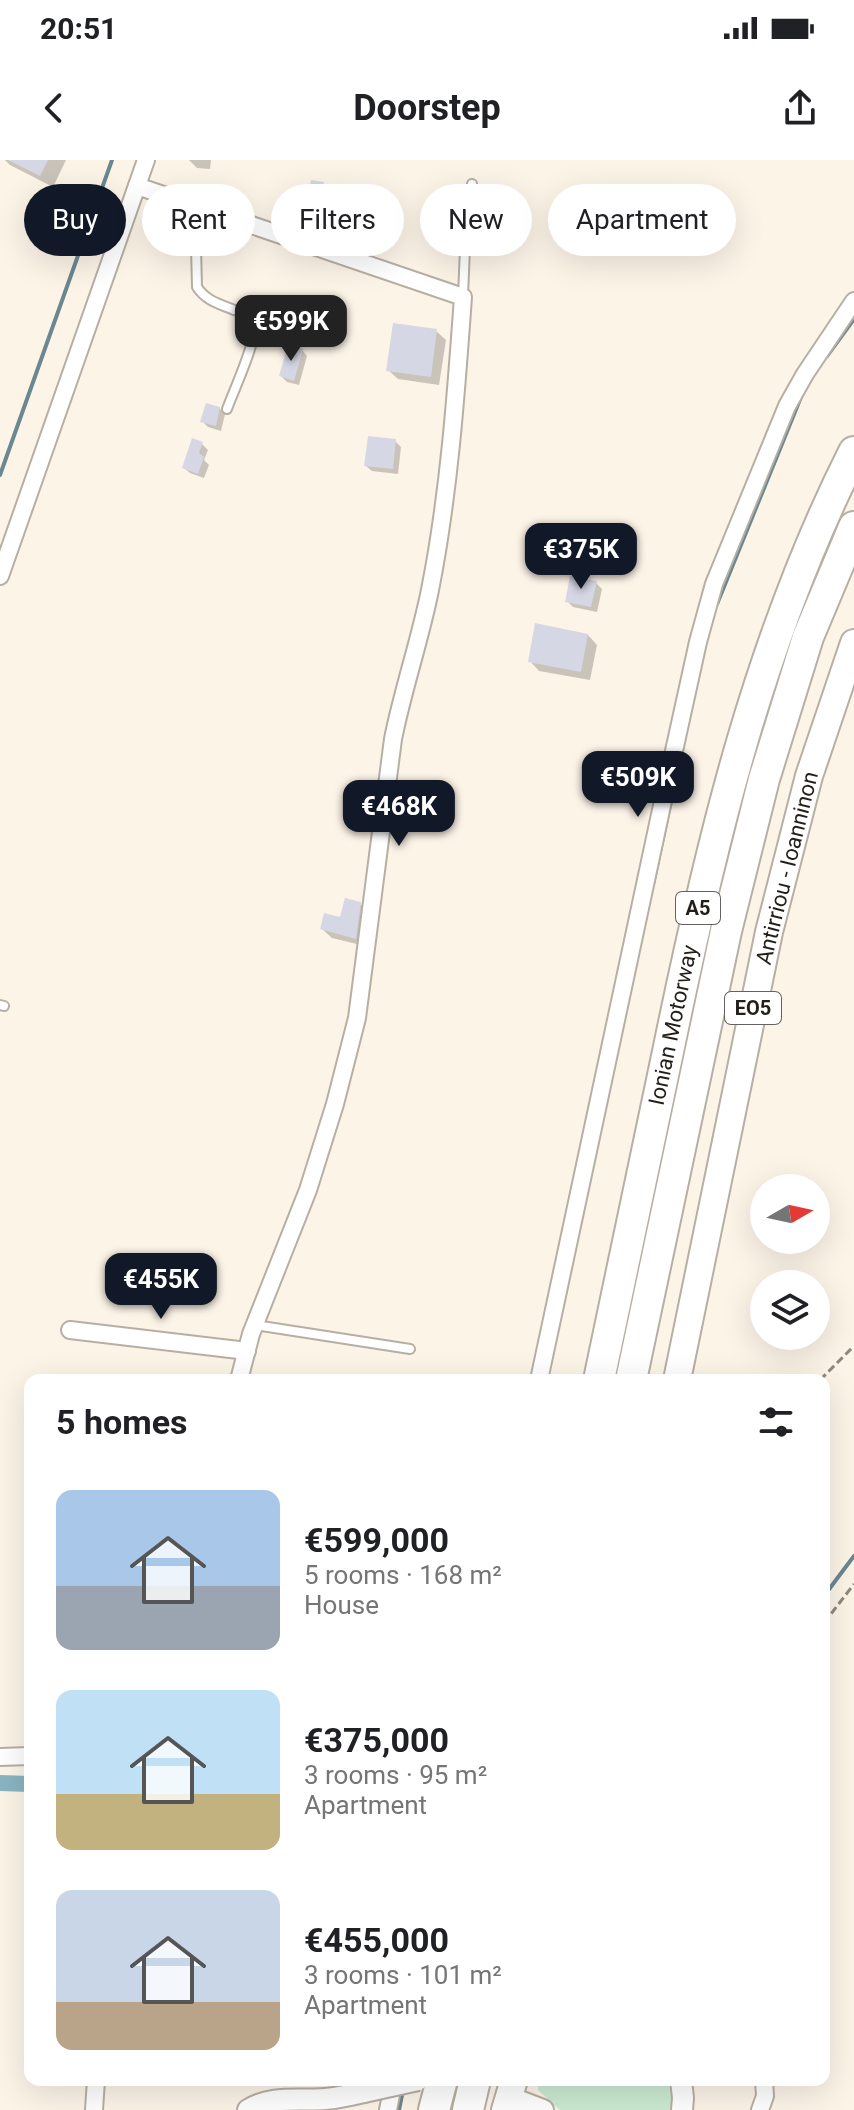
<!DOCTYPE html>
<html lang="en">
<head>
<meta charset="utf-8">
<style>
  body { margin:0; font-family:Roboto,sans-serif; background:#f6f6f6; color:#202124; height:100vh; display:flex; flex-direction:column; font-size:30px; white-space:nowrap }
  * { box-sizing:border-box; margin:0 }
  p { font-size:26px; color:#757577 }
  .icon { flex:none; width:44px; height:44px; fill:none; stroke:currentColor; stroke-width:2; stroke-linecap:round; stroke-linejoin:round }
  .map { position:relative; flex:1; overflow:hidden }
  .panel { position:absolute; left:24px; top:1214px; width:806px; height:712px; display:flex; flex-direction:column; background:#fff; border-radius:16px; box-shadow:0 8px 32px #0002 }
  .panel>* { flex:none }
  .top-card { position:absolute; left:24px; top:24px; width:806px; height:72px; display:flex; gap:16px }
  .needle { width:52px; rotate:81deg }
  .controls { position:absolute; left:750px; top:1014px; display:grid; gap:16px }
  .controls a { display:grid; place-items:center; width:80px; height:80px; border-radius:50%; background:#fff; box-shadow:0 8px 32px #0002; font-size:40px }
  .price { position:absolute; translate:-50% -68px; padding:0 18px; border-radius:16px; background:#111827; color:#fff; font-size:26px; line-height:52px; filter:drop-shadow(0 2px 4px #0008) }
  .price::after { content:''; position:absolute; left:50%; top:48px; width:24px; height:18px; margin-left:-12px; background:inherit; clip-path:polygon(0 0,100% 0,50% 100%) }
  .price.current { background:#222; color:#fff }
  ul { padding:0; list-style:none }
  li { display:flex; align-items:center; gap:24px; height:200px; padding:0 32px }
  li span { display:grid; place-items:center; flex:none; width:224px; height:160px; border-radius:16px; color:#555 }
  li>.icon { margin-inline-start:auto }
  span .icon { width:96px; height:96px; fill:#fffc; stroke-width:1 }
  li b { font-size:34px }
  h2 { display:flex; justify-content:space-between; align-items:center; height:96px; padding:0 32px; font-size:34px }
  .chip { padding:0 28px; border-radius:36px; background:#fff; box-shadow:0 8px 32px #0002; font-size:28px; line-height:72px }
  .chip.current { background:#111827; color:#fff }
  .status { display:flex; justify-content:space-between; align-items:center; height:56px; padding:0 40px; background:#fff; direction:ltr }
  .status svg { height:22px; fill:currentColor }
  header { display:flex; justify-content:space-between; align-items:center; height:104px; padding:0 32px; background:#fff; font-size:36px; font-weight:700 }
  .map>svg:first-child { display:block }
</style>
</head>
<body>
<div class="status"><b>20:51</b><svg viewBox="0 0 49 12"><path d="M0 12V9h3v3zM5 12V6h3v6zM10 12V3h3v9zM15 12V0h3v12zM26 1h20v11H26zM47 4h2v5h-2z"/></svg></div>
<header><svg class="icon" aria-label="back" viewBox="0 0 24 24"><path d="M15 5l-7 7 7 7"/></svg>Doorstep<svg class="icon" aria-label="share" viewBox="0 0 24 24"><path d="M12 15V3M7 8l5-5 5 5M5 13v7h14v-7"/></svg></header>
<div class="map">
<svg width="854" height="1950" viewBox="0 0 854 1950">
  <rect width="100%" height="100%" fill="#fdf4e8"/>
  <!-- green -->
  <path fill="#cbead2" d="M539 1920H667C671 1930 673 1940 670 1950H560L538 1930Z"/>
  <!-- shadow -->
  <g fill="#0003">
    <polygon points="5,0 66,0 53,27 10,5"/>
    <polygon points="189,0 211,0 210,9 197,8"/>
    <polygon points="323,24 329,30 326,46 315,44 310,38"/>
    <polygon points="436,171 446,180 439,225 398,219 388,210"/>
    <polygon points="302,190 307,196 299,225 287,222 281,216"/>
    <polygon points="219,248 225,254 221,271 208,267 203,262"/>
    <polygon points="395,281 401,287 398,314 372,311 366,306"/>
    <polygon points="202,284 208,290 204,300 209,305 204,318 190,313 184,308"/>
    <polygon points="596,423 602,429 597,452 573,447 567,441"/>
    <polygon points="588,475 597,485 590,520 539,511 530,501"/>
    <polygon points="360,744 369,753 365,786 332,778 322,769 342,760"/>
  </g>
  <g fill="none" stroke-linecap="round" stroke-linejoin="round">
    <!-- stream -->
    <g stroke="#6b8790" stroke-width="4">
      <polyline points="827,196 854,159"/>
      <polyline points="0,315 112,0"/>
      <polyline points="717,444 801,237"/>
      <polyline points="653,724 684,580"/>
      <polyline points="824,1436 854,1396"/>
      <polyline points="399,1950 403,1930"/>
    </g>
    <!-- canal -->
    <polyline stroke="#8ab4c2" stroke-width="16" points="0,1623 30,1624"/>
  </g>
  <!-- building -->
  <g fill="#d6d7e5">
    <polygon points="8,0 48,0 40,16"/>
    <polygon points="311,20 324,22 321,41 307,39"/>
    <polygon points="393,163 437,169 431,217 386,211"/>
    <polygon points="288,185 303,189 294,221 279,216"/>
    <polygon points="206,243 220,247 216,266 200,262"/>
    <polygon points="368,276 396,279 393,309 364,306"/>
    <polygon points="192,278 203,282 199,293 204,297 198,314 182,308"/>
    <polygon points="570,416 597,421 591,447 565,442"/>
    <polygon points="535,463 588,474 581,512 528,502"/>
    <polygon points="345,738 361,742 356,779 320,769 324,753 340,757"/>
  </g>
  <g fill="none" stroke-linecap="round" stroke-linejoin="round">
    <defs>
      <g id="service">
        <path d="M195 46 197 127C206 141 220 144 234 150 243 152 251 155 254 164 258 179 233 232 227 249"/>
        <polyline points="463,136 465,88 472,24"/>
        <polyline points="0,845 4,846"/>
        <polyline points="255,1165 410,1189"/>
      </g>
      <g id="minor">
        <path d="M137 26 463 137C456 235 449 334 430 430 420 480 403 529 393 579L357 858 335 944 308 1030 251 1174 239 1220"/>
        <polyline points="0,416 146,0"/>
        <polyline points="70,1170 247,1191"/>
        <polyline points="539,1220 661,650 698,482 714,424 787,246 805,214 854,141"/>
        <polyline points="0,1597 30,1596"/>
        <polyline points="94,1950 96,1920"/>
        <polyline points="388,1950 394,1920"/>
        <polyline points="760,1950 765,1936 764,1920"/>
      </g>
      <g id="tertiary">
        <polyline points="681,1920 683,1938 682,1950"/>
        <polyline points="509,1937 543,1950"/>
        <path d="M248 1950C271 1935 299 1941 325 1939 338 1938 351 1935 364 1932"/>
      </g>
      <g id="primary">
        <polyline points="677,1220 769,772 809,616 854,483"/>
        <polyline points="505,1950 514,1920"/>
      </g>
      <g id="motorway">
        <path d="M599 1220C622 1109 646 998 669 887 711 683 759 480 854 292"/>
        <polyline points="631,1220 726,771 764,619 808,477 854,367"/>
        <polyline points="434,1950 442,1920"/>
        <polyline points="468,1950 475,1920"/>
      </g>
    </defs>
    <!-- service casing -->
    <use href="#service" stroke="#b7afa4" stroke-width="12"/>
    <!-- minor casing -->
    <use href="#minor" stroke="#b7afa4" stroke-width="20"/>
    <!-- tertiary casing -->
    <use href="#tertiary" stroke="#b7afa4" stroke-width="24"/>
    <!-- primary casing -->
    <use href="#primary" stroke="#b7afa4" stroke-width="30"/>
    <!-- motorway casing -->
    <use href="#motorway" stroke="#b7afa4" stroke-width="34"/>
    <!-- path -->
    <g stroke="#8e8880" stroke-width="3" stroke-dasharray="8 4" stroke-linecap="butt">
      <polyline points="820,1220 854,1186"/>
      <polyline points="824,1463 854,1424"/>
    </g>
    <!-- service -->
    <use href="#service" stroke="#fff" stroke-width="8"/>
    <!-- minor -->
    <use href="#minor" stroke="#fff" stroke-width="16"/>
    <!-- tertiary -->
    <use href="#tertiary" stroke="#fff" stroke-width="20"/>
    <!-- primary -->
    <use href="#primary" stroke="#fff" stroke-width="26"/>
    <!-- motorway -->
    <use href="#motorway" stroke="#fff" stroke-width="30"/>
    <defs>
      <polyline id="tertiary-bridge" points="364,1932 418,1920"/>
    </defs>
    <!-- tertiary-bridge casing -->
    <use href="#tertiary-bridge" stroke="#b7afa4" stroke-width="24" stroke-linecap="butt"/>
    <!-- tertiary-bridge -->
    <use href="#tertiary-bridge" stroke="#fff" stroke-width="20"/>
  </g>
  <g text-anchor="middle" dominant-baseline="central" stroke-width="6" stroke-linejoin="round" paint-order="stroke">
    <!-- shield labels -->
    <g fill="#fff" stroke="#64625f" stroke-width="2">
      <rect x="676" y="732" width="44" height="32" rx="6"/>
      <rect x="725" y="832" width="56" height="32" rx="6"/>
    </g>
    <g font-size="20" font-weight="bold" fill="#221f1b">
      <text x="698" y="748">Α5</text>
      <text x="753" y="848">ΕΟ5</text>
    </g>
    <!-- street labels -->
    <g font-size="22" fill="#221f1b" stroke="#fff">
      <text transform="translate(787 708) rotate(-76)">Antirriou - Ioanninon</text>
      <text transform="translate(673 865) rotate(-78)">Ionian Motorway</text>
    </g>
  </g>
</svg>
<div class="controls">
<a><svg class="needle" viewBox="-14 -14 28 28"><path d="M0-13l5 13h-10z" fill="#e53935"/><path d="M0 13l5-13h-10z" fill="#757577"/></svg></a>
<a><svg class="icon" aria-label="layers" viewBox="0 0 24 24"><path d="M12 4l9 5-9 5-9-5zM3 14l9 5 9-5"/></svg></a>
</div>
<b class="price current" style="left:291px;top:203px">€599K</b>
<b class="price" style="left:581px;top:431px">€375K</b>
<b class="price" style="left:638px;top:659px">€509K</b>
<b class="price" style="left:399px;top:688px">€468K</b>
<b class="price" style="left:161px;top:1161px">€455K</b>
<div class="top-card">
<a class="chip current">Buy</a>
<a class="chip">Rent</a>
<a class="chip">Filters</a>
<a class="chip">New</a>
<a class="chip">Apartment</a>
</div>
<section class="panel">
<h2>5 homes<svg class="icon" aria-label="filters" viewBox="0 0 24 24"><path d="M4 7h16M4 17h16"/><circle cx="9" cy="7" r="2"/><circle cx="15" cy="17" r="2"/></svg></h2>
<ul>
<li><span style="background:linear-gradient(#a9c7e8 60%,#9aa5b1 0)"><svg class="icon" aria-label="home" viewBox="0 0 24 24"><path d="M3 11l9-7 9 7M6 9v11h12V9"/></svg></span><div><b>€599,000</b><p>5 rooms · 168 m²</p><p>House</p></div></li>
<li><span style="background:linear-gradient(#bfe0f5 65%,#c2b280 0)"><svg class="icon" aria-label="home" viewBox="0 0 24 24"><path d="M3 11l9-7 9 7M6 9v11h12V9"/></svg></span><div><b>€375,000</b><p>3 rooms · 95 m²</p><p>Apartment</p></div></li>
<li><span style="background:linear-gradient(#c9d6e8 70%,#b9a48a 0)"><svg class="icon" aria-label="home" viewBox="0 0 24 24"><path d="M3 11l9-7 9 7M6 9v11h12V9"/></svg></span><div><b>€455,000</b><p>3 rooms · 101 m²</p><p>Apartment</p></div></li>
</ul>
</section>
</div>
</body>
</html>
